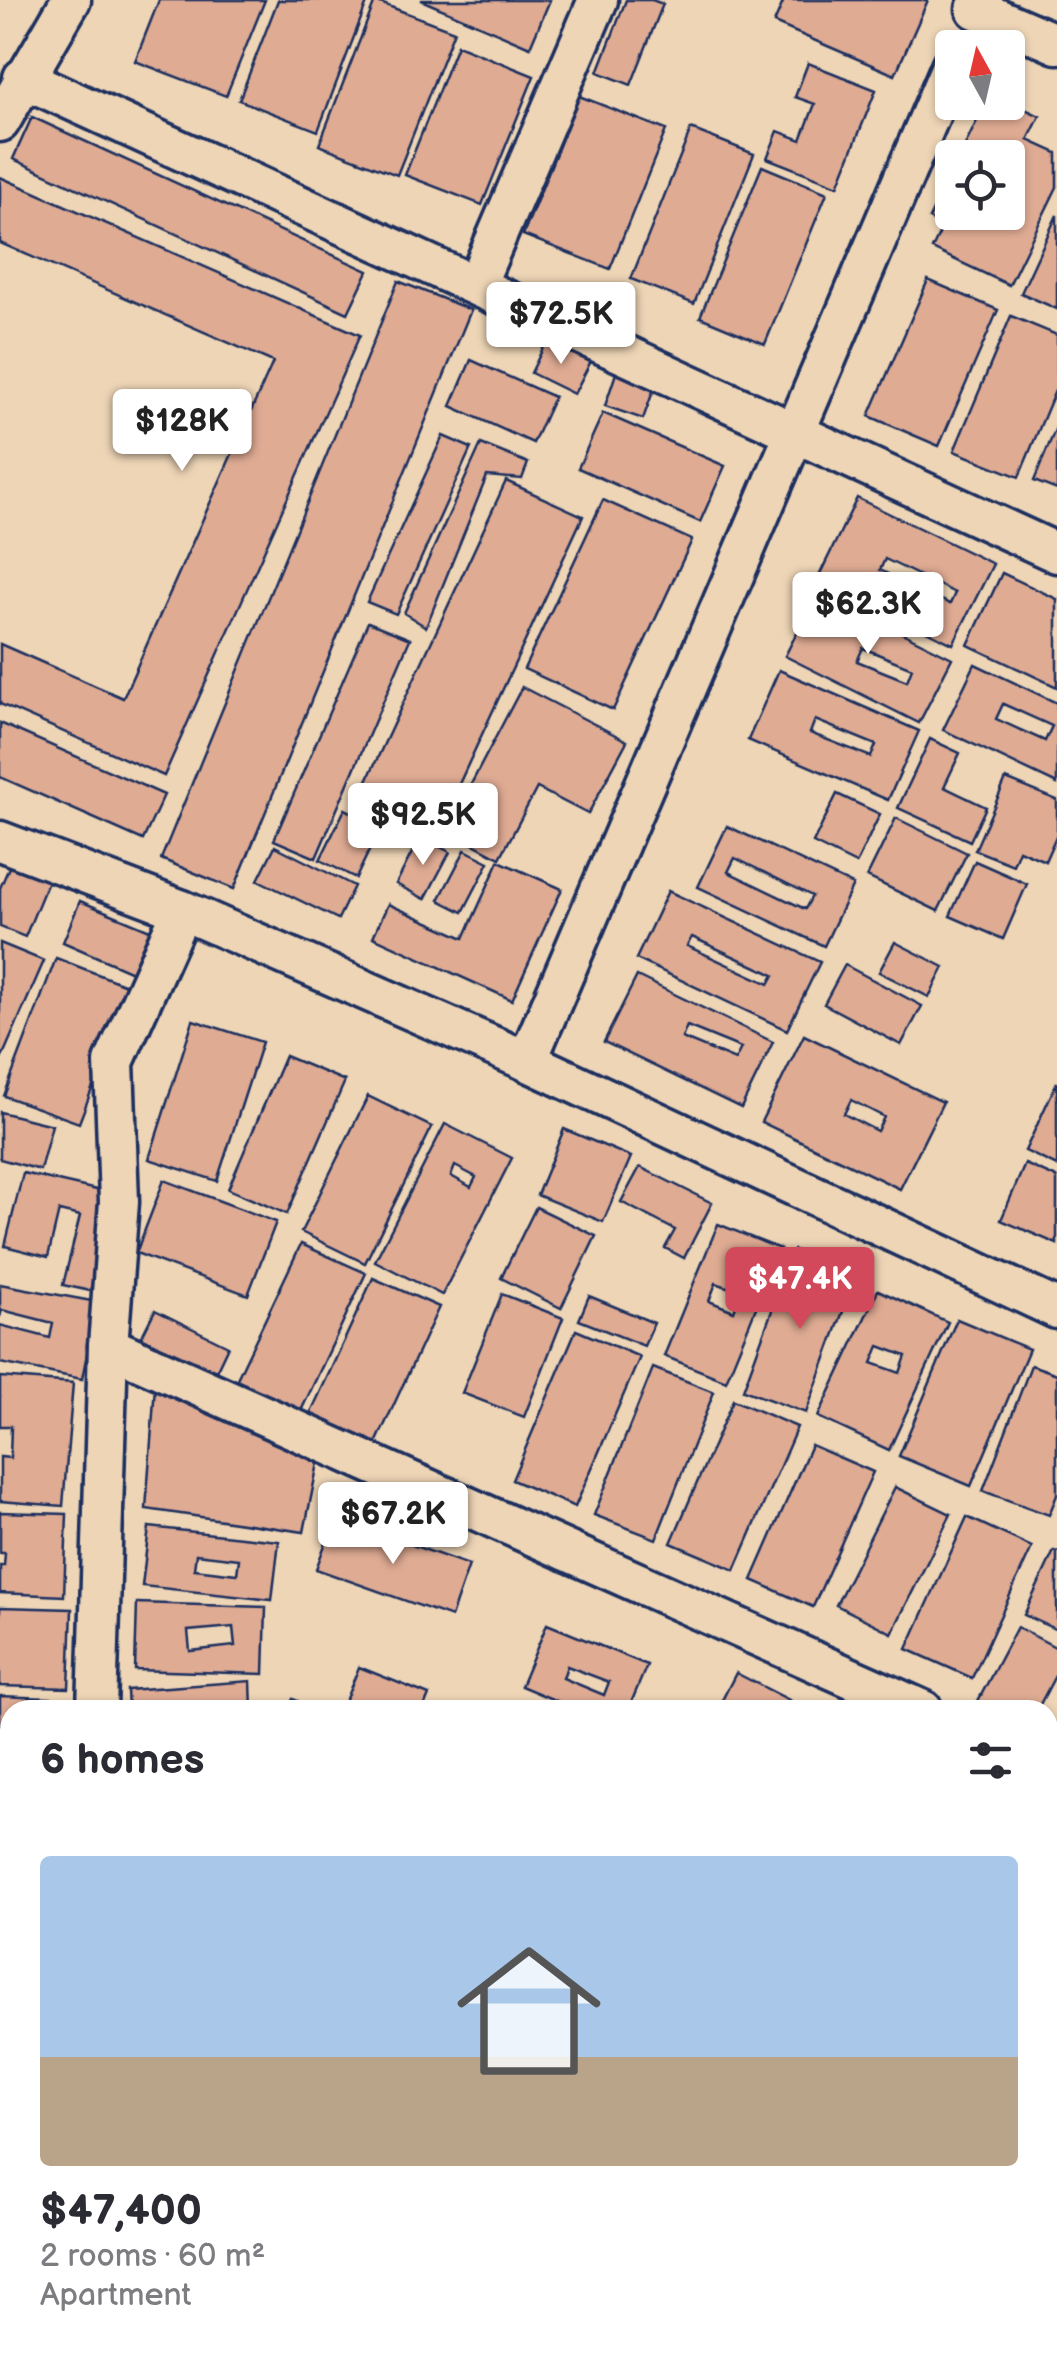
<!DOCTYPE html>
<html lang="en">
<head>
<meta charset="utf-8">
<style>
  body { margin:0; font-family:"Balsamiq Sans",sans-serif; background:#f7f7f7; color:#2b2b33; height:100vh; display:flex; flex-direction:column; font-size:38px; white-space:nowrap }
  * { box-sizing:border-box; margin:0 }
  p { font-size:32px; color:#7c7c81 }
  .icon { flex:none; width:55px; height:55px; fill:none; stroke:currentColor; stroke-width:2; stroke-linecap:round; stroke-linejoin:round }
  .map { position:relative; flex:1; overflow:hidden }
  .drawer { position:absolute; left:0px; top:1700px; width:1058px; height:670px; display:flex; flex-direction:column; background:#fff; border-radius:30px 30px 0 0; box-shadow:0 2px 8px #0004 }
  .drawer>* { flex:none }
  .needle { width:65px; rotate:352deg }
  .tools { position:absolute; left:935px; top:30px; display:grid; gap:20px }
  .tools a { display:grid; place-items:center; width:90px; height:90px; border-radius:10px; background:#fff; box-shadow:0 2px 8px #0004; font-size:50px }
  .price { position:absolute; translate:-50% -85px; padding:0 22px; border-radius:10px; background:#fff; color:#222; font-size:32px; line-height:65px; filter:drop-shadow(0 2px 5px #0008) }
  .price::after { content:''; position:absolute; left:50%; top:60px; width:30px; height:22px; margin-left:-15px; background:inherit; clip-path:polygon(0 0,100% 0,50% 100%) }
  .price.active { background:#d1495b; color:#fff }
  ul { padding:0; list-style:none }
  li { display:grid; align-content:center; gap:20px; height:530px; padding:0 40px }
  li+li { border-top:2px solid #e1e1e2 }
  li span { display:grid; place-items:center; height:310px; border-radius:10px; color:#555 }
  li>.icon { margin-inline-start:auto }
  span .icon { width:180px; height:180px; fill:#fffc; stroke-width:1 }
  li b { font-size:42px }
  h2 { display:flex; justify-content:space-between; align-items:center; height:120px; padding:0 40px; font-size:42px }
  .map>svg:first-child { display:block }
</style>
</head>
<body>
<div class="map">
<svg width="1057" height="2370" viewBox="0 0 1057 2370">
  <rect width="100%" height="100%" fill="#eed5b6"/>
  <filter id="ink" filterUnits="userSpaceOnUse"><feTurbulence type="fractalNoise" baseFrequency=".01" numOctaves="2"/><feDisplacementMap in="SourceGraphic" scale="20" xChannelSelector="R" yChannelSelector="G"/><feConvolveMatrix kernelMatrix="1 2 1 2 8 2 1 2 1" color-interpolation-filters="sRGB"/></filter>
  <g filter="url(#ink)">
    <!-- building -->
    <g fill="#dfab93" stroke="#1b2f5e" stroke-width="2.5" fill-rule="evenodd">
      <polygon points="159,0 265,0 226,96 135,61"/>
      <polygon points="278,0 368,0 318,131 239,100"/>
      <polygon points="421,0 550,0 530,47"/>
      <polygon points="626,0 652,0 663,4 631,85 598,72"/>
      <polygon points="784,0 928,0 895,75 774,23"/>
      <polygon points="375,1 454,31 397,175 319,145"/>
      <polygon points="457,45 534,76 482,205 405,175"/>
      <polygon points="808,63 876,90 838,186 767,158 778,131 801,140 815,104 795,97"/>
      <polygon points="579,96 666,130 610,269 523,235"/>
      <polygon points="1008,101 1040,116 1028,140 1057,153 1057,187 1009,285 932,249 943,226 929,219 952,171 952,212 1008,212 1008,158 959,158 986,102"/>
      <polygon points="32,117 368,271 348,313 13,159"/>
      <polygon points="691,129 754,154 694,304 631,279"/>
      <polygon points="762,166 827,193 765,344 700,317"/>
      <polygon points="0,177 360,335 164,776 0,704 0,644 123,698 273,362 0,243"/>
      <polygon points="1057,215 1057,309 1021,293"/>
      <polygon points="928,280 998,310 939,446 869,416"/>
      <polygon points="398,281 471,310 234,889 161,859"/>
      <polygon points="1011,316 1057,335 1057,386 1019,477 954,451"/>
      <polygon points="547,340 591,361 574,394 531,373"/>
      <polygon points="471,360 554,397 533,443 451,406"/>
      <polygon points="616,373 655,386 643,419 605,406"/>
      <polygon points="603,413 725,466 700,522 578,468"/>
      <polygon points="1057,425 1057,490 1034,481"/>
      <polygon points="443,436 471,448 396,614 367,602"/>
      <polygon points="481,444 528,463 522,479 487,476 426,627 404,613"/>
      <polygon points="506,481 583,516 435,836 358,800"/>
      <path d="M857 498 993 564 953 644 818 578ZM885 559 955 593 950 604 880 570Z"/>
      <polygon points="603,500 692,540 613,710 524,669"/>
      <polygon points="1002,573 1057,599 1057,687 968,645"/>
      <path d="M818 591 952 658 919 723 785 656ZM863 648 912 668 907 681 857 661Z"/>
      <polygon points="368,622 410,639 316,858 274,840"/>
      <path d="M975 664 1057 703V784L943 730ZM1003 704 1052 726 1045 741 996 719Z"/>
      <path d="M779 670 919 731 888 800 748 740ZM815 720 876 745 871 757 810 733Z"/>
      <polygon points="522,687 627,741 588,814 537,788 500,858 447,830"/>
      <polygon points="0,723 164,795 143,840 0,777"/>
      <polygon points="930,739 960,753 944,787 986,807 970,841 898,808"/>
      <polygon points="1006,779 1057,800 1057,834 1045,861 1019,850 1013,865 975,850"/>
      <polygon points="837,794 880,814 856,864 813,843"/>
      <polygon points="345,809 381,826 356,878 320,860"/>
      <polygon points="896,818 967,853 938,911 867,877"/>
      <path d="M727 826 853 885 824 946 698 887ZM735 858 812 896 805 909 728 872Z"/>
      <polygon points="420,837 450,852 425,899 396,884"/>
      <polygon points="275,846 354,886 338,919 258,880"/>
      <polygon points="465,850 489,862 463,912 439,900"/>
      <polygon points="499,861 562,889 512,1000 373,937 388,904 464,938"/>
      <polygon points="975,861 1027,884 1003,939 950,916"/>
      <polygon points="10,865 48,881 25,937 0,927 0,888"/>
      <path d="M668 891 820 962 787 1030 636 959ZM692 937 774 975 769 984 687 946Z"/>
      <polygon points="80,901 150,930 132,972 63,942"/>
      <polygon points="895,942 944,967 929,997 879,972"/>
      <polygon points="0,943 44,961 0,1062"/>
      <polygon points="56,958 131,987 79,1123 4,1096"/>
      <polygon points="845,965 922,1006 901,1045 824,1004"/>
      <path d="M637 976 773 1042 741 1108 604 1042ZM687 1026 741 1048 735 1060 682 1038Z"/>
      <polygon points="193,1020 262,1042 217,1181 149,1159"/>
      <path d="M804 1035 943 1102 900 1189 761 1122ZM851 1100 884 1117 877 1131 844 1114Z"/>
      <polygon points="285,1056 345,1081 287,1214 228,1189"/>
      <polygon points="1057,1082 1057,1166 1025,1151"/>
      <polygon points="368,1096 432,1127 365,1263 301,1232"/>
      <polygon points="0,1112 52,1125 40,1170 0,1159"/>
      <path d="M445 1124 512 1158 442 1295 375 1261ZM455 1166 476 1177 471 1187 451 1176Z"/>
      <polygon points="564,1129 631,1157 603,1222 537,1195"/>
      <polygon points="1025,1164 1057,1178 1057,1244 1001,1220"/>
      <polygon points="640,1167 712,1203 684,1258 665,1248 675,1230 621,1202"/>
      <polygon points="23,1173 114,1194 90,1291 63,1285 80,1216 59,1211 48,1257 5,1246"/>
      <polygon points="164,1180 276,1222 248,1295 136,1253"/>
      <polygon points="536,1207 596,1236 561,1308 501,1278"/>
      <path d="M718 1224 780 1249 726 1381 664 1356ZM716 1283 741 1292 734 1311 709 1301Z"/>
      <polygon points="301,1244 366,1273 300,1413 235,1383"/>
      <polygon points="794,1250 857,1273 806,1413 743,1390"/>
      <polygon points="373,1278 439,1307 372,1452 306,1423"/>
      <polygon points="0,1284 97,1302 82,1379 0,1363 0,1325 50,1338 53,1323 2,1310 0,1317"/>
      <path d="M878 1290 948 1322 889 1450 818 1417ZM879 1346 906 1356 900 1373 872 1363Z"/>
      <polygon points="502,1294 563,1318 524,1417 462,1393"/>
      <polygon points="589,1296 654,1323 644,1346 579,1320"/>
      <polygon points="155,1310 228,1346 211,1382 137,1346"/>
      <polygon points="957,1319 1029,1349 971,1486 899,1456"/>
      <polygon points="576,1330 640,1357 575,1507 512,1480"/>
      <polygon points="1031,1365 1057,1374 1057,1495 1049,1515 983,1491"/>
      <polygon points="653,1368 714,1392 656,1539 594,1515"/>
      <polygon points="0,1377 73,1383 63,1506 0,1501 0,1457 10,1458 11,1426 0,1426"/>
      <polygon points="155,1386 318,1463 304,1532 146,1509"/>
      <polygon points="733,1400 797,1427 735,1570 671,1543"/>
      <polygon points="811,1445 873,1472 813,1607 752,1580"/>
      <polygon points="895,1487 951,1514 892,1633 836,1605"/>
      <polygon points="0,1512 67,1514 64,1596 0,1593 0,1566 4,1566 5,1553 0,1553"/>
      <polygon points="967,1517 1032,1547 972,1678 907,1649"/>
      <polygon points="335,1518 469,1565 451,1617 316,1569"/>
      <path d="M149 1527 279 1541 272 1600 142 1586ZM196 1554 239 1559 237 1574 194 1569Z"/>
      <polygon points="1054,1551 1057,1552 1057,1630 1024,1615"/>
      <path d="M137 1603 266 1607 264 1674 135 1670ZM233 1627 235 1646 190 1651 188 1631Z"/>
      <polygon points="0,1607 72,1609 69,1688 0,1686"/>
      <path d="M547 1624 647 1665 628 1710H578L521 1686ZM567 1666 609 1682 604 1695 563 1678Z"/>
      <polygon points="1017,1627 1057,1648 1057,1672 1037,1710 996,1710 978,1701"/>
      <polygon points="359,1667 429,1695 423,1710 353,1710 343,1706"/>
      <polygon points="736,1673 797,1704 794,1710 717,1710"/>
      <polygon points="251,1681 252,1710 128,1710 127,1690"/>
      <polygon points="0,1696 70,1699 70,1710 10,1710 10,1773 0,1773"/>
      <polygon points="293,1699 316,1710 287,1710"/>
      <rect x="0" y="1783" width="10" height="33"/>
      <polygon points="0,1828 10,1828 10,1863 0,1862"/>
      <polygon points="1048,1829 1057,1833 1057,1860 1052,1858 1048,1869"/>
      <polygon points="1048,1884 1057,1888 1057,1979 1048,1974"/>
      <polygon points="0,1885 10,1886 10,1965 0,1964"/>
      <polygon points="0,1984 10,1984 10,2038 0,2039"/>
      <polygon points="1048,1987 1057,1989 1057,2040 1050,2063"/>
      <polygon points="10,2054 10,2187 0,2187 0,2055"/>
      <polygon points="1048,2090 1057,2093 1057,2180 1048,2177"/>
      <polygon points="1048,2193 1057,2194 1057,2211 1048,2209"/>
      <polygon points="1048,2223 1057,2225 1057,2262 1048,2260"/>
      <polygon points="10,2241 10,2360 38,2360 38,2370 0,2370 0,2242"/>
      <polygon points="1048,2271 1057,2273 1057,2334 1048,2332"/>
      <rect x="56" y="2360" width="76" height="10"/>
      <polygon points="184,2360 288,2360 288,2365 184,2369"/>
      <polygon points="343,2360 431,2360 431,2363 343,2362"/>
      <polygon points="830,2360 927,2360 924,2370 827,2370"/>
      <polygon points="954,2360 1022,2360 1018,2370 950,2370"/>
    </g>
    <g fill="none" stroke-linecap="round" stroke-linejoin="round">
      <defs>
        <g id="minor">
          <polyline points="976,9 1057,44"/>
          <polyline points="23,78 1057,553"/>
          <polyline points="0,122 71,0"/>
          <polyline points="476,285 598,0"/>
          <polyline points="0,841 182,910 527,1061 1057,1309"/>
          <polyline points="527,1061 952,64"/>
          <polyline points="108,1346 923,1710"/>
          <polyline points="97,1710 108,1346 119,1202 114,1062 182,910"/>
          <polyline points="1048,1766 1057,1770"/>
          <polyline points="0,2225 10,2224"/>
          <polyline points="164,2360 167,2370"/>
        </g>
      </defs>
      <!-- minor casing -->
      <use href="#minor" stroke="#1b2f5e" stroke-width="45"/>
      <!-- minor -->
      <use href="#minor" stroke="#eed5b6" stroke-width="38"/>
    </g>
  </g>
</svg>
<div class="tools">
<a><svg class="needle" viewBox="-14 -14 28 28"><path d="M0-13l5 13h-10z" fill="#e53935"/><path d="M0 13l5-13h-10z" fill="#7c7c81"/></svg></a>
<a><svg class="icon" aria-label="locate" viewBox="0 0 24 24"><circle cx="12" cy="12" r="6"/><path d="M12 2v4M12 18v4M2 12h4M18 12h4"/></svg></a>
</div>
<b class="price" style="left:561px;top:367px">$72.5K</b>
<b class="price" style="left:182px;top:474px">$128K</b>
<b class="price" style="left:868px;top:657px">$62.3K</b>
<b class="price" style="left:423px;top:868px">$92.5K</b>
<b class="price active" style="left:800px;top:1332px">$47.4K</b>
<b class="price" style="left:393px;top:1567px">$67.2K</b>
<section class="drawer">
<h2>6 homes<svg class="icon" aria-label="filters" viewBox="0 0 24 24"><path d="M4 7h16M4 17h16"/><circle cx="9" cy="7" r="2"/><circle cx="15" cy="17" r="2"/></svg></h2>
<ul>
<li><span style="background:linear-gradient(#a9c7e8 65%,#b9a48a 0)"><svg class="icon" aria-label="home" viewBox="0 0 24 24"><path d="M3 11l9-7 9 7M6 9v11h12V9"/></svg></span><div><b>$47,400</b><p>2 rooms · 60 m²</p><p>Apartment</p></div></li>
</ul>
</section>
</div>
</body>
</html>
